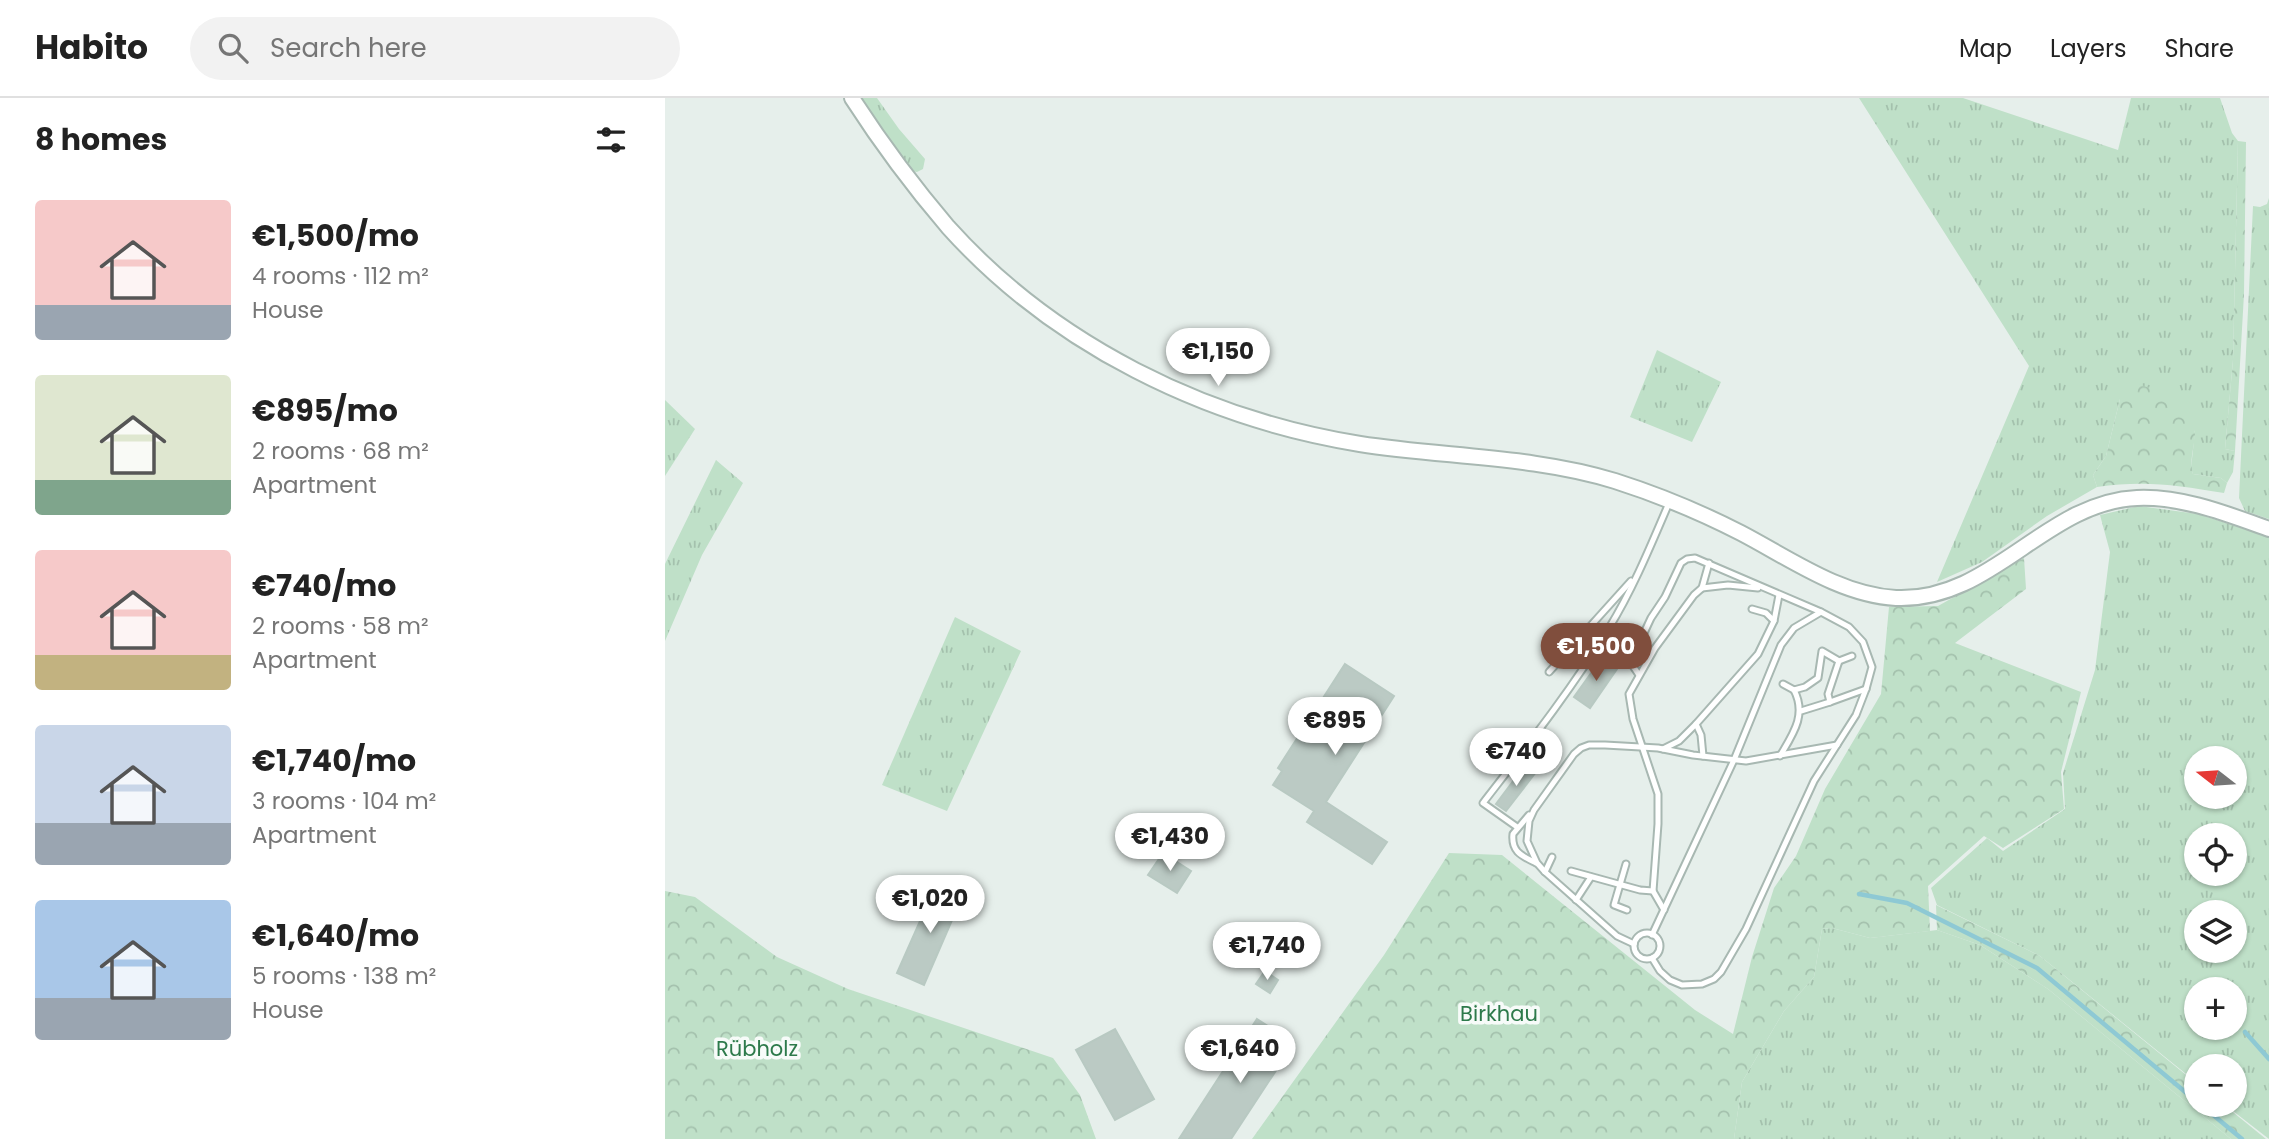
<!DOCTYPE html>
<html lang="en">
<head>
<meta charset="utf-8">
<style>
  body { margin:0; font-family:Poppins,sans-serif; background:#f2f2f2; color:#222; height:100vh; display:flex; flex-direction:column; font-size:26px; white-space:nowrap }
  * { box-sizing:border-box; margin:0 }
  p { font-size:23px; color:#767676 }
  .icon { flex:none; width:38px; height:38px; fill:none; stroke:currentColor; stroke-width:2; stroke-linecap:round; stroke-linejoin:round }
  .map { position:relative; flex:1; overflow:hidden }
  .panel { display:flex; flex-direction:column; background:#fff; width:665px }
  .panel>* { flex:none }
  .needle { width:46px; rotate:287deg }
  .tools { position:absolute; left:1519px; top:648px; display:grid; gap:14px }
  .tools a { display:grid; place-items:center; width:63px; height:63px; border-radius:50%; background:#fff; box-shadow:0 2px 5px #0004; font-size:35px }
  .price { position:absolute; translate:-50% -60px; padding:0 16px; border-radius:24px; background:#fff; color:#222; font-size:23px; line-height:46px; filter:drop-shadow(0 2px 4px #0008) }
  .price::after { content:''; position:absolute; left:50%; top:42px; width:21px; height:16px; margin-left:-10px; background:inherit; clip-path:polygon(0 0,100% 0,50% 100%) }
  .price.on { background:#804e3d; color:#fff }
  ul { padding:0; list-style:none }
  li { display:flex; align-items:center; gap:21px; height:175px; padding:0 35px }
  li span { display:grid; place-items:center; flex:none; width:196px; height:140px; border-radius:7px; color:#555 }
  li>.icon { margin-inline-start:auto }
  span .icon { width:84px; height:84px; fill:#fffc; stroke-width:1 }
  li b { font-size:30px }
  h2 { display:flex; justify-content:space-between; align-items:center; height:84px; padding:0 35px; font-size:30px }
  header { display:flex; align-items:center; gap:42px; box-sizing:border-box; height:98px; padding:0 35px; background:#fff; border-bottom:2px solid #e0e0e0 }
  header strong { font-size:33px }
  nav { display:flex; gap:38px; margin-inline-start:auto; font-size:24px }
  .search { width:490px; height:63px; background:#f2f2f2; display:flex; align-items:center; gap:18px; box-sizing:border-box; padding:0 24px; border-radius:38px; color:#767676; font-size:26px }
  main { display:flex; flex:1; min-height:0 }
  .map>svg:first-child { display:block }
</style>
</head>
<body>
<header>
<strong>Habito</strong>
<div class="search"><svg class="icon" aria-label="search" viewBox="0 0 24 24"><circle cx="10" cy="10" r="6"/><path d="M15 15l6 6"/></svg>Search here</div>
<nav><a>Map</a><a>Layers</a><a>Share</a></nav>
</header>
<main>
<section class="panel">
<h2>8 homes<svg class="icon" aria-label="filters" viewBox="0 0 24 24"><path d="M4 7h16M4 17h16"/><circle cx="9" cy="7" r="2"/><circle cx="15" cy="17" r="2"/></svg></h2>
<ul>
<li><span style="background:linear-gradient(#f6c9c9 75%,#9aa5b1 0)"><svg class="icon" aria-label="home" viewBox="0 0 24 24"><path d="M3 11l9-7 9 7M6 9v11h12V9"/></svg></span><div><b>€1,500/mo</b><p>4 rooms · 112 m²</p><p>House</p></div></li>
<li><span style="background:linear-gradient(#dfe7d0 75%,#7fa58c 0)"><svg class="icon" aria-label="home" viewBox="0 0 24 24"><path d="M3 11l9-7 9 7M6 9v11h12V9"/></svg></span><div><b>€895/mo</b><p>2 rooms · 68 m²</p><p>Apartment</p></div></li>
<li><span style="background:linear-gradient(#f6c9c9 75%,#c2b280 0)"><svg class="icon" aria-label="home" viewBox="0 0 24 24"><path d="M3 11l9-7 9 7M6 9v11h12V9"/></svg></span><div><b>€740/mo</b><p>2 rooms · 58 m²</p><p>Apartment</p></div></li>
<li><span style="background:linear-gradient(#c9d6e8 70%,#9aa5b1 0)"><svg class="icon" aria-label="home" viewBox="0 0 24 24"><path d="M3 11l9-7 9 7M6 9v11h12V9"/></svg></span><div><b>€1,740/mo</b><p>3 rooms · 104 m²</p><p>Apartment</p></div></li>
<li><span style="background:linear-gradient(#a9c7e8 70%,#9aa5b1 0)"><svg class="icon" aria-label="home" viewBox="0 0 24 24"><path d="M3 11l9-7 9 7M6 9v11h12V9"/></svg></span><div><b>€1,640/mo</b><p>5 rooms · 138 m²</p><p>House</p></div></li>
</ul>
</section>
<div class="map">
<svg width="1604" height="1041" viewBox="0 0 1604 1041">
  <defs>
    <pattern id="grass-tufts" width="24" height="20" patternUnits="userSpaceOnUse" patternTransform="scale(1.75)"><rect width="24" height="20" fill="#bfe0c8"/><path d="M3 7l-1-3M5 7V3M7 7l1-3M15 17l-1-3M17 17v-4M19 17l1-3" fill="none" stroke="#a4c1ad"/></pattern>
    <pattern id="forest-crowns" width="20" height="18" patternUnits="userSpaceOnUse" patternTransform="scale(1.75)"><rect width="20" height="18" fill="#bfe0c8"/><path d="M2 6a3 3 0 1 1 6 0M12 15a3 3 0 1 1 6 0" fill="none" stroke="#a4c1ad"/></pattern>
  </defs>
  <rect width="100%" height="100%" fill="#e6efeb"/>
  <!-- grass -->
  <g fill="url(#grass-tufts)" fill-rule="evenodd">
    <polygon points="194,0 212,0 234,31 260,61 258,71 252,74 246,73"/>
    <polygon points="1194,0 1298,0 1453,52 1466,0 1555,0 1567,35 1573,43 1568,262 1560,351 1570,353 1568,374 1562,385 1556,380 1528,376 1526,370 1530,333 1455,301 1441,358 1428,377 1432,389 1382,418 1317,464 1272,484 1364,268"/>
    <polygon points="1604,100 1604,421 1580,413 1574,400 1588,108 1595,109 1602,106"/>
    <polygon points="992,252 1056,284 1027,344 965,319"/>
    <polygon points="0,302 30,331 0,378"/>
    <polygon points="51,362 78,385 37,457 0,543 0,466"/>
    <path d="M1474 408 1533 416 1604 439V1041L1559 1006H1570V968H1531V984L1375 858 1272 807 1266 790 1322 740 1338 753 1400 711 1398 675 1430 572 1445 454 1435 417ZM1531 660H1570V698H1531ZM1531 737H1570V775H1531ZM1531 814H1570V852H1531ZM1531 891H1570V929H1531Z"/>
    <polygon points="290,519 356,553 282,713 217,687"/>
    <polygon points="1167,830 1205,840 1272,832 1315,847 1383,891 1566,1041 1069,1041 1077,984 1119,913 1149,879 1157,831"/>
  </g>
  <!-- forest -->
  <g fill="url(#forest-crowns)">
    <polygon points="1573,43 1581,44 1579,196 1570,353 1560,351 1568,262"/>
    <path d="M1470 285C1495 293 1531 305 1530 337 1529 350 1524 364 1528 376L1556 380 1562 385 1559 395C1512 387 1479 382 1432 389L1428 377 1441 358 1455 301Z"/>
    <polygon points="1359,460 1361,491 1290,545 1416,594 1396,674 1399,711 1338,750 1319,738 1263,788 1265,833 1205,840 1167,830 1157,831 1149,879 1119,913 1077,984 1069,1041 587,1041 719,857 784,755 837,757 1030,912 1068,936 1087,859 1109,790 1131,758 1160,691 1216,596 1224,509 1273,508"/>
    <polygon points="0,793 30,799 112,859 183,891 388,960 415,997 431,1041 0,1041"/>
    <polygon points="1271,807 1375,858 1531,985 1531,1006 1558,1006 1601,1041 1566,1041 1383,891 1315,847 1272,832"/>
  </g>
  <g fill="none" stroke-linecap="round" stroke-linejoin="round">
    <!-- stream -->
    <g stroke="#8ec9d4" stroke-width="4.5">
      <polyline points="1194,796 1242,805 1372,870 1531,1003"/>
      <polyline points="1580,934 1604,961"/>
      <polyline points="1535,1006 1577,1041"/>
    </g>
  </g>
  <!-- building -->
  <g fill="#bbcac4" stroke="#b8c9c2" stroke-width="2">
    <polygon points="937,560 952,571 925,610 909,599"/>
    <polygon points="680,566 729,598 661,704 722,744 707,766 642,724 649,713 608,687 617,673 613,670"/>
    <polygon points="861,666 871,674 841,713 831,706"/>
    <polygon points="498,755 526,773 512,795 483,777"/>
    <polygon points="271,787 297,799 259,887 232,875"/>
    <polygon points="600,873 613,882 605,895 591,886"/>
    <polygon points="592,921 629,945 566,1041 514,1041"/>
    <polygon points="450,931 489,1001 450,1022 411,952"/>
  </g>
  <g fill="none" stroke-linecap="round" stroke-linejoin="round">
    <defs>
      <g id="service">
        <polyline points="1037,490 1063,487 1093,490"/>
        <polyline points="1087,511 1101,515 1109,523"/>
        <polyline points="937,540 958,553 974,577"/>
        <polyline points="958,553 972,550 986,520 1000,499 1016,465 1022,461 1030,460 1156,514 1184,529 1198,544 1207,569 1201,591 1191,617 1149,683 1081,831 1056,874 1049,881 1037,886 1017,887 1005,882 995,873 987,860"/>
        <polyline points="1174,563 1187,558"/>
        <polyline points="884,574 966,483"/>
        <polyline points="1118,586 1129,592"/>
        <polyline points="1136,613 1165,604"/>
        <polyline points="998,651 1014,643 1031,626"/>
        <polyline points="1038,658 1036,637 1031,626 1093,556 1109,523 1114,497"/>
        <path d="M1115 658C1128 636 1142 617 1129 592L1140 589 1153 580 1157 553 1174 563 1163 596 1165 604 1201 591"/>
        <path d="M864 717 848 736C846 754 857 758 871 765"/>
        <path d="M852 729 818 705C862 648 907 591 944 530 968 491 986 447 1004 405"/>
        <polyline points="961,766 949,807 962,812"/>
        <polyline points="906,773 975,792 988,793"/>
        <polyline points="880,774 887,759"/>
        <polyline points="911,802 926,779"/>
        <polyline points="999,812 988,793 993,726 993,696 968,621 964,596 990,550 1029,497 1037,490 1044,465"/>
        <circle cx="982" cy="848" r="13"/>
        <polyline points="987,837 1069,662 1116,547 1129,530 1156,514"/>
        <polyline points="969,846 952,838 880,774 872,765 862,743 864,723 869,712 909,656 916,650 924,647 940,647 993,650 1028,657 1081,663 1172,647"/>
      </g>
      <path id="tertiary" d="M187 0C216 45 248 88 283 129 389 247 540 321 695 346 778 359 870 358 950 383 994 397 1035 414 1076 435 1124 460 1175 497 1231 500 1327 504 1380 404 1472 400 1517 398 1562 416 1604 431"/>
    </defs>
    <!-- service casing -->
    <use href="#service" stroke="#a8b8b2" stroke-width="9"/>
    <!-- tertiary casing -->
    <use href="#tertiary" stroke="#a8b8b2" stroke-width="18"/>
    <!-- service -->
    <use href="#service" stroke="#fff" stroke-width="5"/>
    <!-- tertiary -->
    <use href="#tertiary" stroke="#fff" stroke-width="14"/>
  </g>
  <g text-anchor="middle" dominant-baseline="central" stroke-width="7" stroke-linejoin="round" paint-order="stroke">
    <!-- park labels -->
    <g font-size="21" fill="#2d7a4b" stroke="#f7fbf9">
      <text x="834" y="915">Birkhau</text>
      <text x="92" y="950">Rübholz</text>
    </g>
  </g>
</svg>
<div class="tools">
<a><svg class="needle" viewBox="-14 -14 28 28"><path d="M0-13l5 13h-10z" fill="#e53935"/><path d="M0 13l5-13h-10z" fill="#767676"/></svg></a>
<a><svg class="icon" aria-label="locate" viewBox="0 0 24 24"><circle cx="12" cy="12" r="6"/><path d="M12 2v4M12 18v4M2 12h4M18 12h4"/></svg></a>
<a><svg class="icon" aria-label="layers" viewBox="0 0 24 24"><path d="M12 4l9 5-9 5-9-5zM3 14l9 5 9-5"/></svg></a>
<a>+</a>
<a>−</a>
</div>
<b class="price" style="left:553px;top:290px">€1,150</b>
<b class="price on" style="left:931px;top:585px">€1,500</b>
<b class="price" style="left:670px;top:659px">€895</b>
<b class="price" style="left:851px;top:690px">€740</b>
<b class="price" style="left:505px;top:775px">€1,430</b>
<b class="price" style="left:265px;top:837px">€1,020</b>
<b class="price" style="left:602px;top:884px">€1,740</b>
<b class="price" style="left:575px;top:987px">€1,640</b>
</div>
</main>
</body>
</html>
